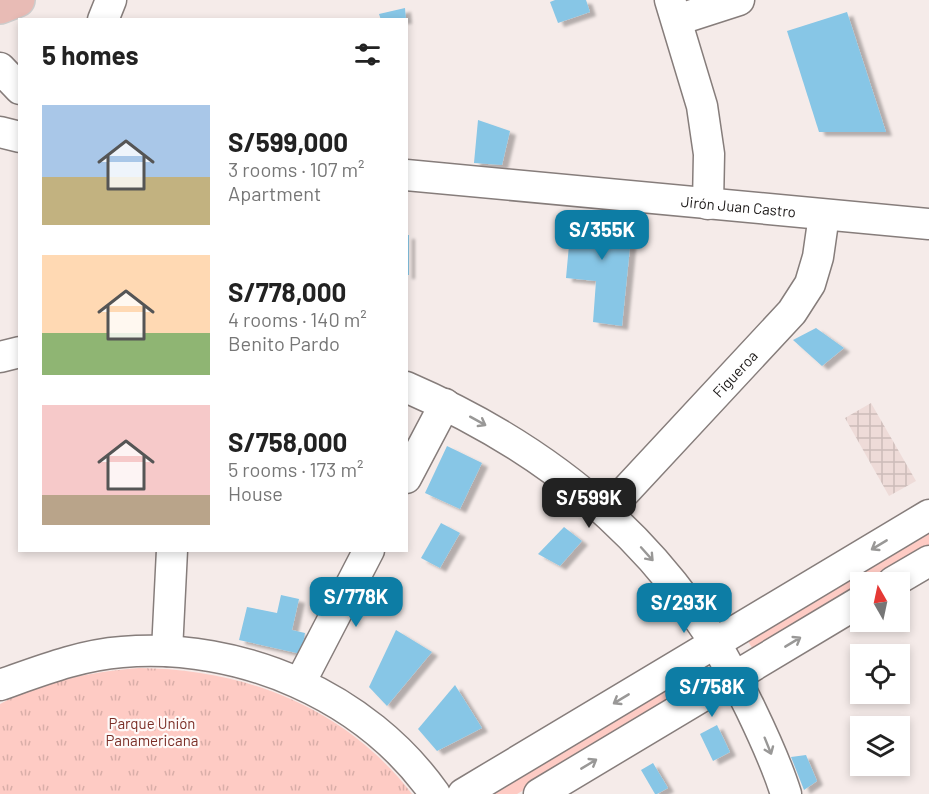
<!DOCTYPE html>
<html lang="en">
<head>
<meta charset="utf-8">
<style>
  body { margin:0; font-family:Barlow,sans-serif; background:#f2f2f2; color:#222; height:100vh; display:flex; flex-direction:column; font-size:22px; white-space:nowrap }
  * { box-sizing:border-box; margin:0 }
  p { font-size:20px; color:#767676 }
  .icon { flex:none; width:33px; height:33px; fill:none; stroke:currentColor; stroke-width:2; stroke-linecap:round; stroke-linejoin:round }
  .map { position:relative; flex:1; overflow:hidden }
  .sheet { position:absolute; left:18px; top:18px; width:390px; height:534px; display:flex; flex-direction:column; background:#fff; border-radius:0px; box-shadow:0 3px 9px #0003 }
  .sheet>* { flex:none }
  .needle { width:39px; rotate:351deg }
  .fabs { position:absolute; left:850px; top:572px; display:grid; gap:12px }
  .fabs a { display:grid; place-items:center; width:60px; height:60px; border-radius:0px; background:#fff; box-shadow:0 3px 9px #0003; font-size:30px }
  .price { position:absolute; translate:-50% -51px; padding:0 14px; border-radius:12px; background:#0d7da5; color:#fff; font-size:20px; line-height:39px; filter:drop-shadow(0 2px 3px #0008) }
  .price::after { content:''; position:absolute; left:50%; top:36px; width:18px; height:14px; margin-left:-9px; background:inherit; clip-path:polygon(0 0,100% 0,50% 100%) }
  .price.active { background:#222; color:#fff }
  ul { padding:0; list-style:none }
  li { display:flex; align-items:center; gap:18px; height:150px; padding:0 24px }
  li span { display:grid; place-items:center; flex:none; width:168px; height:120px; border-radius:0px; color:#555 }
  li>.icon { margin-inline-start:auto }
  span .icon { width:72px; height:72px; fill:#fffc; stroke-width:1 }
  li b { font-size:26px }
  h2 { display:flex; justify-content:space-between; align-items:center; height:72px; padding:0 24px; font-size:26px }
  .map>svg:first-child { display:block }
</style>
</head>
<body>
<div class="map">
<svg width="929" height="794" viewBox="0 0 929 794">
  <defs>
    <pattern id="industrial-grid" width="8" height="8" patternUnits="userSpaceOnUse" patternTransform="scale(1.5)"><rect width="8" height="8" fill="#eedbd8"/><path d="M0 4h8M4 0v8" fill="none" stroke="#ccbbb9"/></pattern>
    <pattern id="park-tufts" width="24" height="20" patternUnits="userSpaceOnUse" patternTransform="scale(1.5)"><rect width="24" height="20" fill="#fecbc4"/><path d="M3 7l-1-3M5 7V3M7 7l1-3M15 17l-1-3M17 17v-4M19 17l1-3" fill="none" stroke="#d9aea8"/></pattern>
    <filter id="shadow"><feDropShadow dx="6" dy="4" stdDeviation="1.5" flood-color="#0004"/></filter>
  </defs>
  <rect width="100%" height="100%" fill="#f5ebe9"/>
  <!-- industrial -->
  <polygon fill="url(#industrial-grid)" points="871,403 916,481 889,496 845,418"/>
  <!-- park -->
  <path fill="url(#park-tufts)" d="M139 668C245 669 345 707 412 794H0V704C43 681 91 672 139 668Z"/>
  <!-- garden -->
  <g fill="#fecbc4">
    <polygon points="929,529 929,550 875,582 861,582 861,590 755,652 745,637"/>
    <polygon points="682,676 692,692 517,794 482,794"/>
  </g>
  <!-- building -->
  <g fill="#87c6e6" filter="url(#shadow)">
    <polygon points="555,0 586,0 590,12 558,23 550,2"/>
    <polygon points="405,8 406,20 381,20 379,14"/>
    <polygon points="847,12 886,132 819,132 787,31"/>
    <polygon points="478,120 510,131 502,165 474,163"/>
    <polygon points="572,212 633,218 622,326 593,322 596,281 566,278"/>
    <rect x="406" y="235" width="3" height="40"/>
    <polygon points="816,328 844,348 822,366 793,340"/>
    <polygon points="447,446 482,463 460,509 425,493"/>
    <polygon points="441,523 460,533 440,568 421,558"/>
    <polygon points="564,527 582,541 560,566 538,554"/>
    <polygon points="281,595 299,599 292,630 305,633 301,654 239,640 247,607 277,613"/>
    <polygon points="396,630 432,652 387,706 369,687"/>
    <polygon points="455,685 482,728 437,751 418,729"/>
    <polygon points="717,725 730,752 713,761 700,734"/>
    <polygon points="806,755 817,781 804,790 791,757"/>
    <polygon points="653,763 668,788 657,794 655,794 641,770"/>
  </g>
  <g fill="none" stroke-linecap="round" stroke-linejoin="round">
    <defs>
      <g id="minor">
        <polyline points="670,0 702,106 709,154 708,204"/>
        <polyline points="103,20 111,0"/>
        <polyline points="677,20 739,0"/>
        <polyline points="0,68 20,89"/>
        <polyline points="0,132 20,137"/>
        <path id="s1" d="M406 175 929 224"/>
        <polyline points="0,357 20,352"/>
        <path d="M406 387C561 454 679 556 751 710 764 737 777 765 786 794"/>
        <polyline points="406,478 445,404"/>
        <path id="s2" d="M606 512 792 312 810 284 818 257 824 215"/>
        <polyline points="893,582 929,561"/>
        <polyline points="167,651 172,550"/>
        <polyline points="300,683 369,550"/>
        <path d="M0 685C40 671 80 655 122 652 241 642 366 696 435 794"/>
        <polyline points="463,794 929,515"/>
        <polyline points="539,794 861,601"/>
      </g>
      <polyline id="major" points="0,7 18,0"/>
    </defs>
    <!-- minor casing -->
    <use href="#minor" stroke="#867d7b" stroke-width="33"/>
    <!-- major casing -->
    <use href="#major" stroke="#cdcccc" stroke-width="36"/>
    <!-- minor -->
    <use href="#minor" stroke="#fff" stroke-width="30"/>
    <!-- major -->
    <use href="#major" stroke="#e8bbb5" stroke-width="33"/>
  </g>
  <!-- one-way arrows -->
  <defs><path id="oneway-shaft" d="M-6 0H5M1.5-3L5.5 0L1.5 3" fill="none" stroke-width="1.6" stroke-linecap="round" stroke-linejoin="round" transform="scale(1.5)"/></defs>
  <g stroke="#999897">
    <use href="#oneway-shaft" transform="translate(478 421) rotate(29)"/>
    <use href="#oneway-shaft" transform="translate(879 545) rotate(149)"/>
    <use href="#oneway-shaft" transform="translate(647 554) rotate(48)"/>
    <use href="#oneway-shaft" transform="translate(793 642) rotate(-31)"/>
    <use href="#oneway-shaft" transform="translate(621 699) rotate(149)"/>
    <use href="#oneway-shaft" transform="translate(768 746) rotate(68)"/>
    <use href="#oneway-shaft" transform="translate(589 764) rotate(-31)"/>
  </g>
  <g text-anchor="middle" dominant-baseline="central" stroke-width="4.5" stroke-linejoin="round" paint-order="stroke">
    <!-- street labels -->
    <g font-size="15" fill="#1c1918" stroke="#fefaf9">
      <text stroke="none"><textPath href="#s1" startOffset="334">Jirón Juan Castro</textPath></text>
      <text stroke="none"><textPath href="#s2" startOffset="189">Figueroa</textPath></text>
    </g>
    <!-- park labels -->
    <g font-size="15" fill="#7b2f27" stroke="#fefaf9">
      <text x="152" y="723">Parque Unión<tspan x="152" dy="17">Panamericana</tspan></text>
    </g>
  </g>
</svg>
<div class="fabs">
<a><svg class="needle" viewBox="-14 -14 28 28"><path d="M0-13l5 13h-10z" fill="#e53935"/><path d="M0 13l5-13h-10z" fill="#767676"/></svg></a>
<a><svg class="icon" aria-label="locate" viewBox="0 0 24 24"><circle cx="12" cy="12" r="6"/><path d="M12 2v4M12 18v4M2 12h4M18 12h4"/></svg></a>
<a><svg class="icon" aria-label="layers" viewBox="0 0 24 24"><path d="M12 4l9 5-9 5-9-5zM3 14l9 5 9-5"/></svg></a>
</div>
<b class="price" style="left:602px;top:261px">S/355K</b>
<b class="price active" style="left:589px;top:529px">S/599K</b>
<b class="price" style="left:356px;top:628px">S/778K</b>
<b class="price" style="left:684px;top:634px">S/293K</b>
<b class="price" style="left:712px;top:718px">S/758K</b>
<section class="sheet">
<h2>5 homes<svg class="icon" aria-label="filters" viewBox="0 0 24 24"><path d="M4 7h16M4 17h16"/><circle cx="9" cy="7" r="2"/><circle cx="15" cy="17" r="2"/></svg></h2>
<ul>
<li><span style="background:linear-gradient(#a9c7e8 60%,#c2b280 0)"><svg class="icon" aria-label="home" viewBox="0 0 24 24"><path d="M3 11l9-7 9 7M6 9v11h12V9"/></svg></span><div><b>S/599,000</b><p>3 rooms · 107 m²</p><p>Apartment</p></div></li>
<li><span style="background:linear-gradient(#ffd9b3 65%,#8fb573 0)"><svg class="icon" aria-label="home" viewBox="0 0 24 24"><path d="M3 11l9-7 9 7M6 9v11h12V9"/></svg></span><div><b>S/778,000</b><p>4 rooms · 140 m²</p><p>Benito Pardo</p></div></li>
<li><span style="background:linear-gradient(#f6c9c9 75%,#b9a48a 0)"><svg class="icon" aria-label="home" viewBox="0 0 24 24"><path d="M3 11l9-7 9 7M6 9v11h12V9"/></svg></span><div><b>S/758,000</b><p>5 rooms · 173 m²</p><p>House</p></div></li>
</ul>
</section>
</div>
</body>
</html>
